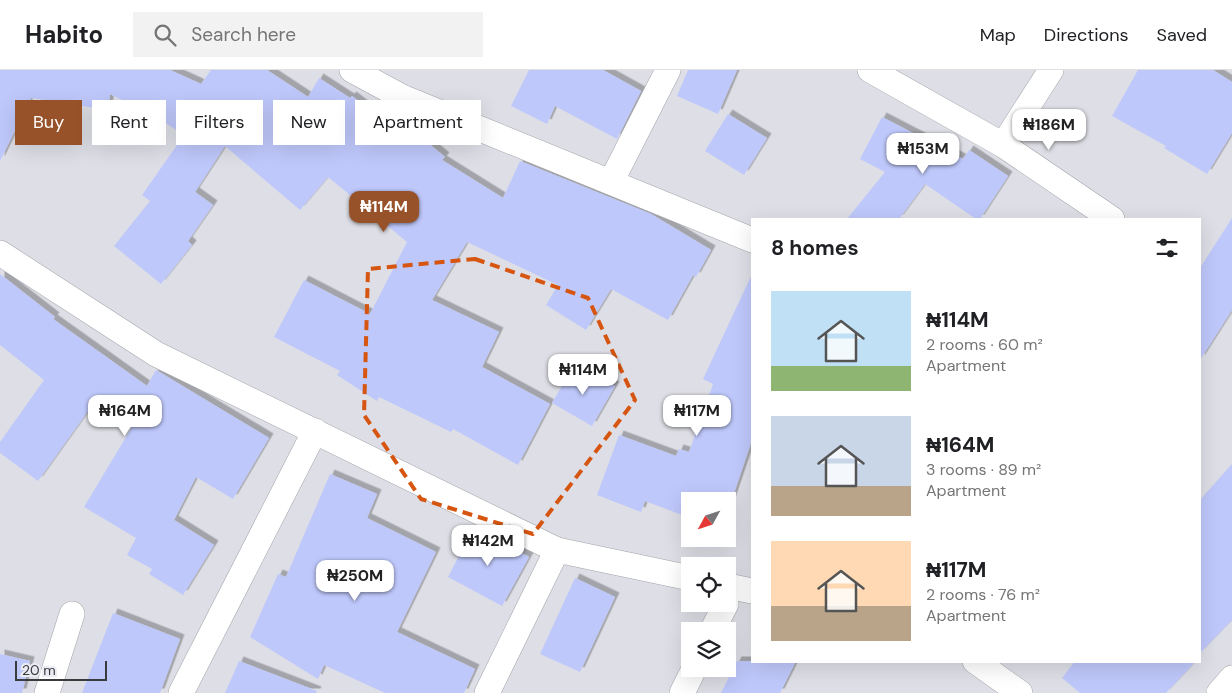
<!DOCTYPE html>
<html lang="en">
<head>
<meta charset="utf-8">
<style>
  body { margin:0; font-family:"DM Sans",sans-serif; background:#f2f2f2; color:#202124; height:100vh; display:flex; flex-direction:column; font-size:19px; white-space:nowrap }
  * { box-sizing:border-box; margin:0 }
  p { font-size:16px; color:#757577 }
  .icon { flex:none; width:28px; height:28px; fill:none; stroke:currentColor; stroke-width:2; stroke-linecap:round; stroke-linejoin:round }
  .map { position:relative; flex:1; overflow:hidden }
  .side { position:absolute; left:751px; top:148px; width:450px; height:445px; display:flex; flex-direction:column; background:#fff; border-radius:0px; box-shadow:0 5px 20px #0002 }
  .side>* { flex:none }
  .top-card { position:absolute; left:15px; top:30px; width:475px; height:45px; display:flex; gap:10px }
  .needle { width:32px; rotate:230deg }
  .buttons { position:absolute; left:681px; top:422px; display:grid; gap:10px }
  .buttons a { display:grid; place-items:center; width:55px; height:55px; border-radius:0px; background:#fff; box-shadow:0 5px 20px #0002; font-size:25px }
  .scale { position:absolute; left:15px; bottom:12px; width:92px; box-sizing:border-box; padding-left:5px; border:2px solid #393a3c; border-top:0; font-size:14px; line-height:18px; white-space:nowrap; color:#393a3c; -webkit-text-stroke:4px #ebecf3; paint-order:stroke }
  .price { position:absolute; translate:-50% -42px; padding:0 11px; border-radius:10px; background:#fff; color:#222; font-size:16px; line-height:32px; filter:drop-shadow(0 1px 2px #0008) }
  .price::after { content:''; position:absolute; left:50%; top:30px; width:15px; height:11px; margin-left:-8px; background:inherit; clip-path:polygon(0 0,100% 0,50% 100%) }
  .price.active { background:#985229; color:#fff }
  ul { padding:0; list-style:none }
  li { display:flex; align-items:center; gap:15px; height:125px; padding:0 20px }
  li span { display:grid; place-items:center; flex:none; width:140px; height:100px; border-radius:0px; color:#555 }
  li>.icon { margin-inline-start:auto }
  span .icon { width:60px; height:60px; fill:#fffc; stroke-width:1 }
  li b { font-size:21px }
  h2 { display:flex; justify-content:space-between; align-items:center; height:60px; padding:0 20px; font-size:21px }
  .tag { padding:0 18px; border-radius:0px; background:#fff; box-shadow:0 5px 20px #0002; font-size:18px; line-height:45px }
  .tag.active { background:#985229; color:#fff }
  header { display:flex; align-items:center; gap:30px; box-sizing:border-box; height:70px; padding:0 25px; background:#fff; border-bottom:1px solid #e0e0e0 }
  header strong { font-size:24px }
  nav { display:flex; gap:28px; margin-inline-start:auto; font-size:18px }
  .search { width:350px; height:45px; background:#f2f2f2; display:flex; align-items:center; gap:12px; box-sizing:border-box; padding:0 18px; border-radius:0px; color:#757577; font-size:19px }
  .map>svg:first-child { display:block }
</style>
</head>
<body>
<header>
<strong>Habito</strong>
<div class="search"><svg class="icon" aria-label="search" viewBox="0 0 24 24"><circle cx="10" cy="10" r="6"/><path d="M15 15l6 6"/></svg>Search here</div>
<nav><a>Map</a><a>Directions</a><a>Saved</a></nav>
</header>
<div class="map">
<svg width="1232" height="623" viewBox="0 0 1232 623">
  <defs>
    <filter id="shadow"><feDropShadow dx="4.5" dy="-4.5" stdDeviation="0" flood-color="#0004"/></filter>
  </defs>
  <rect width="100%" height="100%" fill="#dedfe6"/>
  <!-- building -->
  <g fill="#bfc8fb" filter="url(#shadow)">
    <polygon points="0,0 170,0 201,14 211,0 267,0 308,27 319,8 350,28 352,26 397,61 404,53 445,87 442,90 503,128 520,91 651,144 711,180 696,207 693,205 668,250 611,219 586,260 546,235 558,215 467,172 432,230 499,262 482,297 550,334 518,395 453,359 451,362 379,327 377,331 337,305 340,301 274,267 304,210 370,244 407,172 328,107 300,140 225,76 195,122 213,135 188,171 192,175 161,214 114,176 150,131 142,125 184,65 156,47 110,24 108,40 31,28 0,91"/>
    <polygon points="529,0 603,0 641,21 617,69 555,36 547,54 511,36"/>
    <polygon points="688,0 737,0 718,44 677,26"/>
    <polygon points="1138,0 1213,0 1232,12 1232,63 1207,104 1164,78 1166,76 1112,46"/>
    <polygon points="728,44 767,68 744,105 705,81"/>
    <polygon points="882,47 963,89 969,80 1008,106 980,149 976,149 925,114 899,149 847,149 885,102 860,89"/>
    <polygon points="1232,148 1232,240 1200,290 1200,198"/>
    <polygon points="0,204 55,247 53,249 147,316 156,300 269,368 233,429 196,407 174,450 214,475 183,525 149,504 152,499 127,485 136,468 84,437 132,357 93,334 38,411 0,383 0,372 44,310 0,275"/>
    <polygon points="752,204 752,370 728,441 728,431 690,431 690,448 645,431 641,442 597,425 619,365 676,386 679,379 689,382 713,314 703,309"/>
    <polygon points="573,297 615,316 592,356 552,333"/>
    <polygon points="1232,394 1232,550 1200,583 1200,430"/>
    <polygon points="330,404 377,424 367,448 436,482 397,562 475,599 464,623 385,623 324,595 318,609 250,567 278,504 286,507"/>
    <polygon points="474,457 529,487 502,536 448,507"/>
    <polygon points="575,508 615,527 580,602 540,584"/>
    <polygon points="113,543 180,569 160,623 82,623"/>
    <polygon points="0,584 30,591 22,623 0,623"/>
    <polygon points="239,591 317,621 316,623 225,623"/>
    <polygon points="737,591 796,591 780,623 721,623"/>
    <polygon points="1075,591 1196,591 1166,623 1080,623 1062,608"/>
  </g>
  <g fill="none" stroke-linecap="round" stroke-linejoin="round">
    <defs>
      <g id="street">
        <polyline points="352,0 402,27 752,170"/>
        <polyline points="870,0 1003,75"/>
        <polyline points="1051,0 1003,75 1112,149"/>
        <polyline points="611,112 668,0"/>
        <polyline points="0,183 156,284 557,480 690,508"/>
        <polyline points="728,516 752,521"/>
        <polyline points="712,561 726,534"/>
        <polyline points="975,591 1020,623"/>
        <polyline points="47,623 72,544"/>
        <polyline points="181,623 315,361"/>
        <polyline points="487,623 557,480"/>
        <polyline points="682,623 694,599"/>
        <polyline points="1219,623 1232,608"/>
      </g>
    </defs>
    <!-- street casing -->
    <use href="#street" stroke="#a2a4aa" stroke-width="26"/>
    <!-- street -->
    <use href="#street" stroke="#fff" stroke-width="25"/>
  </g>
  <!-- marked area -->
  <path fill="none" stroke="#d65611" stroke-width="4" stroke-dasharray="10 6" stroke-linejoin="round" d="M475 189 588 228 635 330 533 464 421 429 364 345 368 199Z"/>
</svg>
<div class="buttons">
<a><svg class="needle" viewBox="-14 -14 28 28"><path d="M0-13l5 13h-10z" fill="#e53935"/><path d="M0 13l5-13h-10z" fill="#757577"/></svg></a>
<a><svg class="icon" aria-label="locate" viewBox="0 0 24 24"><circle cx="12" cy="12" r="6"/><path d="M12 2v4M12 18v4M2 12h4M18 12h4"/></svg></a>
<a><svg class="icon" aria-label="layers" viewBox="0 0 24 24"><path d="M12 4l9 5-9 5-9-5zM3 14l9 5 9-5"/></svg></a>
</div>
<div class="scale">20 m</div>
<b class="price" style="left:1049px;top:81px">₦186M</b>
<b class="price" style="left:923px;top:105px">₦153M</b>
<b class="price active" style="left:384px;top:163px">₦114M</b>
<b class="price" style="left:583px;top:326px">₦114M</b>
<b class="price" style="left:125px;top:367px">₦164M</b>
<b class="price" style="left:697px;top:367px">₦117M</b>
<b class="price" style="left:488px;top:497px">₦142M</b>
<b class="price" style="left:355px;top:532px">₦250M</b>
<div class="top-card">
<a class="tag active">Buy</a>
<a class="tag">Rent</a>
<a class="tag">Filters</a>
<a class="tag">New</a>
<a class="tag">Apartment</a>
</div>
<section class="side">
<h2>8 homes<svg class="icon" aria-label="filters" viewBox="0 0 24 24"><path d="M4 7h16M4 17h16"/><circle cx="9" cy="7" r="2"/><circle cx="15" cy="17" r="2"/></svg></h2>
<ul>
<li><span style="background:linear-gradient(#bfe0f5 75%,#8fb573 0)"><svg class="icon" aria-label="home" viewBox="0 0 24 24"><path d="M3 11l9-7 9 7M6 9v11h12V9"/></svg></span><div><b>₦114M</b><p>2 rooms · 60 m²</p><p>Apartment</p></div></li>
<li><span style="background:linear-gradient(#c9d6e8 70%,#b9a48a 0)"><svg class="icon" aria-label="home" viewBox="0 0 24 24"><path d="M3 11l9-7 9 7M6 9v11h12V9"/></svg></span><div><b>₦164M</b><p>3 rooms · 89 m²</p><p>Apartment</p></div></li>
<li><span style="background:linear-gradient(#ffd9b3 65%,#b9a48a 0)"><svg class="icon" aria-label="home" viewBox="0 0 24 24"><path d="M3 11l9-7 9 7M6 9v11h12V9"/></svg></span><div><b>₦117M</b><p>2 rooms · 76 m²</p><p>Apartment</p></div></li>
</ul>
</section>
</div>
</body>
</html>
